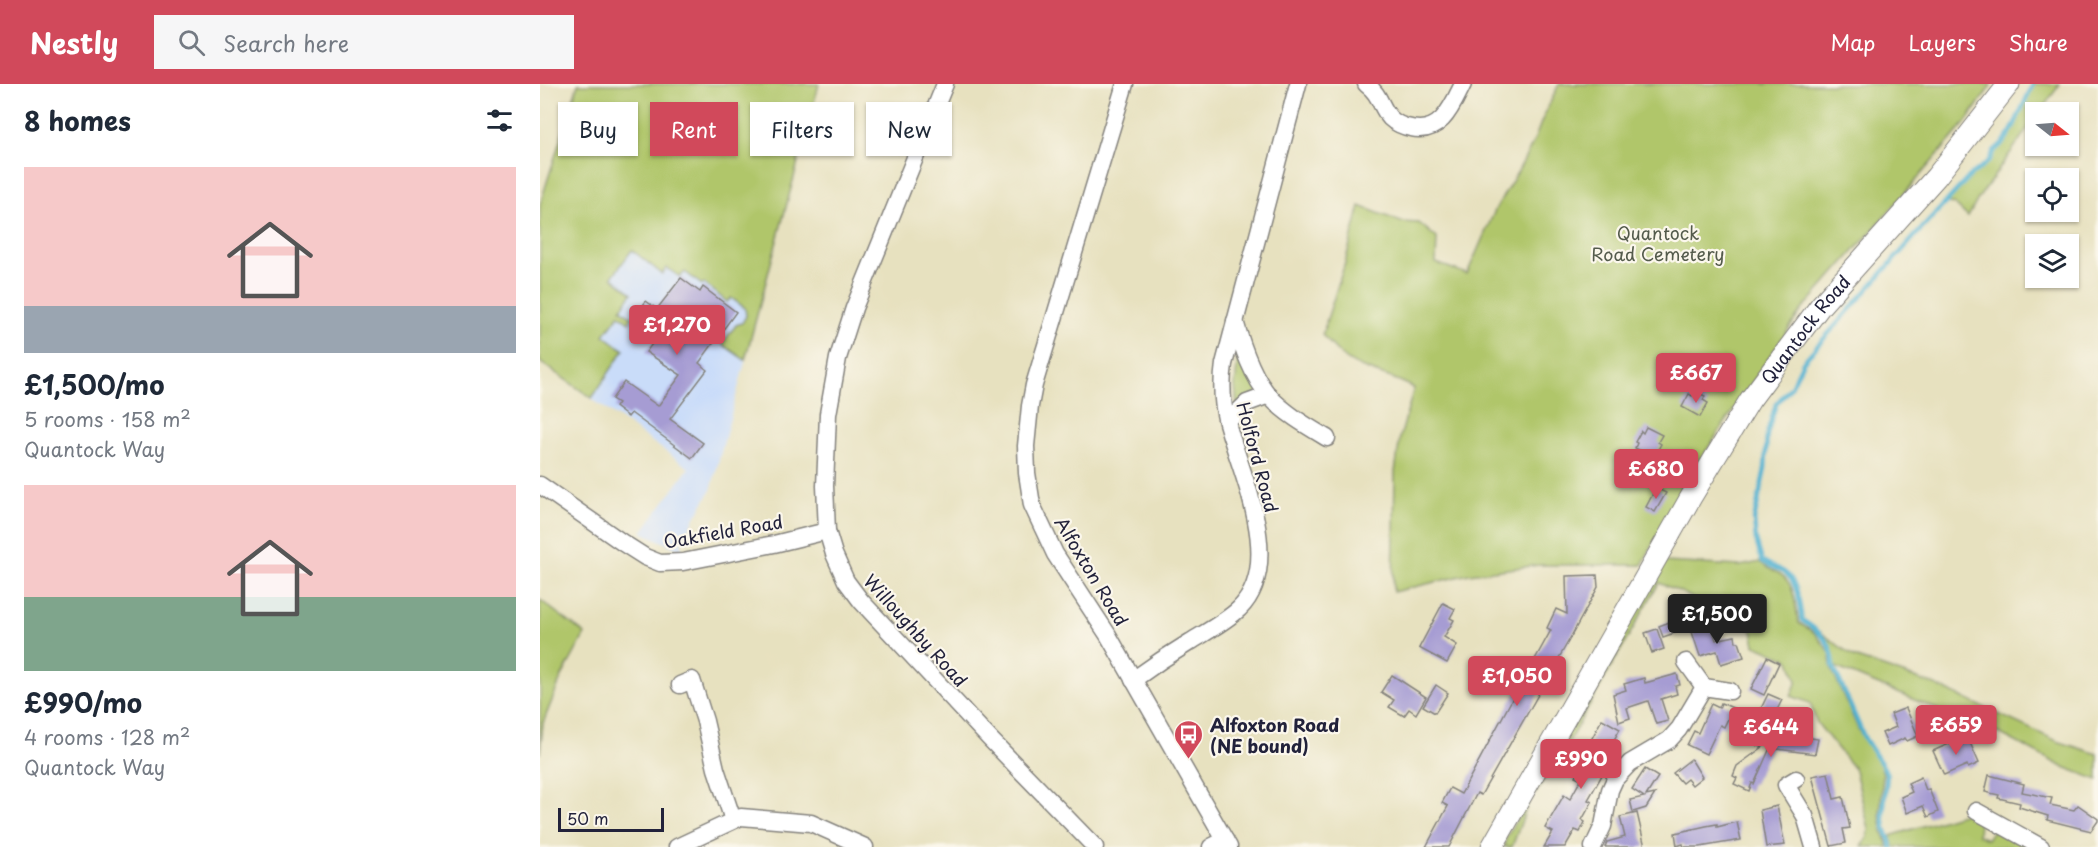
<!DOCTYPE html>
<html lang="en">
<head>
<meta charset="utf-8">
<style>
  body { margin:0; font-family:"Playpen Sans",sans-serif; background:#f6f6f7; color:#1f2937; height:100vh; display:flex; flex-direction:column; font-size:22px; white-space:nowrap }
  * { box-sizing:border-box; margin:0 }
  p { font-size:20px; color:#747a83 }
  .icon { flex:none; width:33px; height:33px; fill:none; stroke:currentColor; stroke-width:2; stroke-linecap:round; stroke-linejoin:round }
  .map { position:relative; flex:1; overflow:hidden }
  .sheet { display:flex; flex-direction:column; background:#fff; width:540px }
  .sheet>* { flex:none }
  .top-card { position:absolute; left:18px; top:18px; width:570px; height:54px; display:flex; gap:12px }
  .needle { width:39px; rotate:107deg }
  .fabs { position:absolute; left:1485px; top:18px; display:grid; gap:12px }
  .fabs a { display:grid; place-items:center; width:54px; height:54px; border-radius:0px; background:#fff; box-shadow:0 2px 4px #0004; font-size:30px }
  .scale { position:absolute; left:18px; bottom:15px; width:106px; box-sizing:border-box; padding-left:6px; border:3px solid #22223b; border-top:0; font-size:16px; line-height:21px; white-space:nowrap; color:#22223b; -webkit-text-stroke:4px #fbf7ec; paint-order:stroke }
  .price { position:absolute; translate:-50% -51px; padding:0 14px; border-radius:6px; background:#d1495b; color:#fff; font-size:20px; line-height:39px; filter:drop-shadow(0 2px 3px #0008) }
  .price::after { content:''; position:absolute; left:50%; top:36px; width:18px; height:14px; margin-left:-9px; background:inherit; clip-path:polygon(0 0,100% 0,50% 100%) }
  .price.selected { background:#222; color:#fff }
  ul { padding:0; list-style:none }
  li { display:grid; align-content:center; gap:12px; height:318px; padding:0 24px }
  li span { display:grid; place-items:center; height:186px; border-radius:0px; color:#555 }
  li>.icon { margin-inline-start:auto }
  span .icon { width:108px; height:108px; fill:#fffc; stroke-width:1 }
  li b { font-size:26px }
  h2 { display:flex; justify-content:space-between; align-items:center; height:72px; padding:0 24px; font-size:26px }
  .chip { padding:0 21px; border-radius:0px; background:#fff; box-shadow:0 2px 4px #0004; font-size:21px; line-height:54px }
  .chip.selected { background:#d1495b; color:#fff }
  header { display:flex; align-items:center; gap:36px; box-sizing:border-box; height:84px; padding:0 30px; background:#d1495b; color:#fff }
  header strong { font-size:28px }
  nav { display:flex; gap:33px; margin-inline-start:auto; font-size:21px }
  .search { width:420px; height:54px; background:#f6f6f7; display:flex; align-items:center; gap:15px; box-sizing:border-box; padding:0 21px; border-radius:0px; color:#747a83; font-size:22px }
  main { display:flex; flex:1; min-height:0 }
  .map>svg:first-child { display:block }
</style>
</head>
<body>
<header>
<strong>Nestly</strong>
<div class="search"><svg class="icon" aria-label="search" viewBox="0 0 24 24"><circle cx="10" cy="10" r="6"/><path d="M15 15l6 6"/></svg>Search here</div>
<nav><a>Map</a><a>Layers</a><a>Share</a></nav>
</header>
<main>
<section class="sheet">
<h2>8 homes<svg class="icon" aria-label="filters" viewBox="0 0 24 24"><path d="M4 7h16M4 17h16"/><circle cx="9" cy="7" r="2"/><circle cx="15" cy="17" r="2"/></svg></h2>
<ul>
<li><span style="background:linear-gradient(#f6c9c9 75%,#9aa5b1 0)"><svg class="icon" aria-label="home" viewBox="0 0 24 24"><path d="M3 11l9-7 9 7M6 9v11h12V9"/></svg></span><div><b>£1,500/mo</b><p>5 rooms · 158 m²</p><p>Quantock Way</p></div></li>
<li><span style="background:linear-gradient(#f6c9c9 60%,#7fa58c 0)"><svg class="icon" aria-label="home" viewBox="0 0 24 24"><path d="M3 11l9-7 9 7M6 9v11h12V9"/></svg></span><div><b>£990/mo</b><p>4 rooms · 128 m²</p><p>Quantock Way</p></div></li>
</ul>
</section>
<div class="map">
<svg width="1558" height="763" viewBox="0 0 1558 763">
  <rect width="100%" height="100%" fill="#fbf7ec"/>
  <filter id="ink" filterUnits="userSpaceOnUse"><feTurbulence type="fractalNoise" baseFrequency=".0167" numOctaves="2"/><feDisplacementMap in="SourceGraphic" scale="12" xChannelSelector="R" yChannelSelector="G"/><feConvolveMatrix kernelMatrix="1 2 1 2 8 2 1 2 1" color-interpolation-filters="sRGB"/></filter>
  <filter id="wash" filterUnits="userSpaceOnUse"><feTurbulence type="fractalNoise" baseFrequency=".008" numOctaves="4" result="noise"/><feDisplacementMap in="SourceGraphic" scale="24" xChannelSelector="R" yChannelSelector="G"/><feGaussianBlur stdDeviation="1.35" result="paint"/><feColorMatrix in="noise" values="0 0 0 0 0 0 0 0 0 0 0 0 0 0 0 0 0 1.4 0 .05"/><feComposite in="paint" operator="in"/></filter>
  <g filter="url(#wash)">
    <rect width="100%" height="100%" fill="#e7e1bf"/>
    <!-- built -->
    <polygon fill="#c9dcf9" points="39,0 279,0 171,406 141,458 142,467 102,448 149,384 0,278 0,120"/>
    <!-- green -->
    <g fill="#b0c66b" stroke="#697453" stroke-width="1.5">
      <polygon points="38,0 279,0 205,276 182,260 196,241 202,239 206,232 205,224 191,214 187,218 164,199 162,201 145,188 140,193 127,184 122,190 92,166 72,193 92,209 81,225 92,233 89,238 79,231 64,251 84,266 52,314 0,278 0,120"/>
      <path d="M1019 0H1452L1426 38 1351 125 1261 227 1168 364 1136 416 1102 481H999L929 490 853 508 855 388 860 354 874 304C853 291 825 289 805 274 797 268 789 258 782 251L805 179 820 122 861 138 879 139 897 154 896 179 927 190 956 124 977 89 994 57 1002 36Z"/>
      <polygon points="1493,0 1520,0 1500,28 1496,28 1495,34 1438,115 1428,133 1415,121 1406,118 1430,92 1449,77 1454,67 1464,58 1472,46"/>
      <polygon points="698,272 722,306 697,322 695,302"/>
      <path d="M1124 478 1200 482 1220 478C1227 485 1237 487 1244 493 1256 504 1255 525 1259 539L1275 549 1291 570 1290 575 1292 586 1319 647 1341 682 1343 690 1340 731 1342 745 1349 763H1322L1328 753 1329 745 1315 686 1277 639 1270 619 1251 612 1257 597 1250 576 1215 561 1212 546 1191 535 1171 541C1159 511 1147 511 1119 499L1014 683 988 720 972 763H964L966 754Z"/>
      <polygon points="0,516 45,550 21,594 3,639 0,670"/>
      <polygon points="1279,547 1314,573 1395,601 1517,657 1558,670 1558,696 1521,682 1459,649 1454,649 1293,582 1294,572"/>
      <polygon points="1425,729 1436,733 1439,738 1438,751 1447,755 1453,746 1458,746 1490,763 1354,763 1350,752"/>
    </g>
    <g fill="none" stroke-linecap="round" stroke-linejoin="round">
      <!-- stream -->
      <path stroke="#52b2d1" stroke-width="4.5" d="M1352 763 1345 744 1343 731 1347 691 1344 684 1325 655 1293 582C1295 560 1279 547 1262 536 1259 520 1259 498 1244 488 1237 484 1229 481 1222 477L1216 456 1214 436 1225 385 1227 350 1236 320 1251 303 1263 278 1376 151 1430 92 1449 77 1454 67 1464 58 1472 46 1493 0"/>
    </g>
    <g id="blocks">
      <!-- building -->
      <g fill="#a69cd3">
        <polygon points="141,194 160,208 163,203 196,228 159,279 167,286 130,335 163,359 152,374 91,329 88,333 75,323 78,319 72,315 84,298 118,322 141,291 106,268 115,256 91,238 106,217 117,225"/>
        <polygon points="1155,307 1165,312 1163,316 1168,319 1160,333 1142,323 1149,310 1152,312"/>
        <polygon points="1106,343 1122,351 1118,358 1121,360 1116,369 1113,368 1111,372 1095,364 1097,359 1095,358 1101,347 1103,349"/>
        <polygon points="1116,404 1126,409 1115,428 1106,423"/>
        <polygon points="1057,491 1058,503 1028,558 941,711 937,709 909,763 886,763 908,722 902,719 910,704 921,710 976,608 978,609 995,579 993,579 1011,546 1007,544 1016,525 1027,530 1026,492"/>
        <polygon points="903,519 915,525 910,534 914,536 904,553 917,561 907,579 879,564"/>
        <polygon points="1153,525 1158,541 1123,553 1119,542 1132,537 1131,532"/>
        <polygon points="1171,542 1176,556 1195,552 1196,558 1199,558 1204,573 1181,580 1177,567 1160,572 1152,548"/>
        <polygon points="1117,545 1124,565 1112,569 1105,549"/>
        <polygon points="1227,573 1239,579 1224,611 1211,605"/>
        <polygon points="1137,590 1140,601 1135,602 1137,610 1121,615 1128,637 1116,640 1108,617 1087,624 1090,634 1079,638 1073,610 1086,606 1084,600 1104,594 1105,599"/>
        <polygon points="852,591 886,613 876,630 869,625 864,632 849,623 854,616 841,608"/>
        <polygon points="896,601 908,609 895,629 883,622"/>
        <polygon points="1228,610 1242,616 1231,638 1218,631"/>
        <polygon points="1181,619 1193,624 1184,643 1180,641 1166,670 1147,661 1154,647 1158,649 1171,620 1179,624"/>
        <polygon points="1366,624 1378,652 1367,657 1365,654 1348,662 1342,649 1356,643 1351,630"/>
        <polygon points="1062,635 1080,645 1056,688 1062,691 1048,716 1052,718 1042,736 1045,738 1040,748 1035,746 1025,763 1004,763 1013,748 1005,744 1024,711 1030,715 1041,695 1035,692 1055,660 1050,658"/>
        <polygon points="1252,651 1278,655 1275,670 1230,664 1214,700 1212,699 1209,707 1194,700 1197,694 1193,692 1197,682 1223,663 1218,662 1234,655 1233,657"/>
        <polygon points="1427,652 1439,679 1428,684 1427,681 1404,691 1393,667"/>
        <polygon points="1151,675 1162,693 1152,701 1147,695 1142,699 1133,689"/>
        <polygon points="1105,685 1118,693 1106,712 1115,710 1106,724 1093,728 1090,716 1104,713 1092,705"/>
        <polygon points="1288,689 1294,715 1303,713 1310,744 1303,745 1306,759 1291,762 1272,692"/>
        <polygon points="1449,691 1484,700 1482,708 1512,714 1510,721 1534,726 1538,721 1558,735 1558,737 1551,747 1507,736 1508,732 1479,723 1480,719 1458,714 1459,711 1445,708"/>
        <polygon points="1381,693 1386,706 1389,705 1398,728 1388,733 1383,722 1367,729 1361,713 1372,708 1368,699"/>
        <polygon points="1237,722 1245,761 1226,763 1220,726"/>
        <polygon points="1097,729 1105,763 1065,763 1067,758 1085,753 1080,733"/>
        <polygon points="1197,738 1201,756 1160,763 1144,763 1143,760 1137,762 1135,749 1166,742 1177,740 1177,743"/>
      </g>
    </g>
  </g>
  <g filter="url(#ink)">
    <use href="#blocks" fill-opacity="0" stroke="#84827d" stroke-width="1.5"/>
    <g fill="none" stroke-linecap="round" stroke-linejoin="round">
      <defs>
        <g id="minor">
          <polyline points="405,0 314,224 298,274 288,330 285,402 287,447 294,470 306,497 321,517 450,655 555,763"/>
          <polyline points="585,0 494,301 490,322 486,362 487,389 492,421 515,470 568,551 689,763"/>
          <path d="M826 0C840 10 840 22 850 34 855 39 864 43 871 44 901 51 912 22 923 0"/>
          <path d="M695 237C702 262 712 293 730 313 746 330 767 342 787 354"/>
          <polyline points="687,338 707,319 729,311"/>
          <polyline points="0,401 83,459 105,473 120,479 143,478 234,460 287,447"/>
          <polyline points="1146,578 1164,603 1190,607"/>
          <path d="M593 596C612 582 630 570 650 558 666 548 685 538 699 525 745 480 701 390 687 339 682 319 681 300 684 280L758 0"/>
          <polyline points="140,601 152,596 165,637 176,685 193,736"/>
          <polyline points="1256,695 1246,701 1265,732 1274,763"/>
          <polyline points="1436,727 1501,763"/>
          <polyline points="137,763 201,733 271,739 325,763"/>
          <polyline points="671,763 685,756"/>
          <polyline points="1053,763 1063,742 1070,706 1075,695 1090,679 1129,656 1139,645 1164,603"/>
        </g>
        <g id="major">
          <path id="s1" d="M952 763 1151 413 1210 316 1281 221 1396 93 1469 0"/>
        </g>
      </defs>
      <!-- minor casing -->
      <use href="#minor" stroke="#84827d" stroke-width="19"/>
      <!-- major casing -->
      <use href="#major" stroke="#84827d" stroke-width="23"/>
      <!-- minor -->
      <use href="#minor" stroke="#fff" stroke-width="16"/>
      <!-- major -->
      <use href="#major" stroke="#fff" stroke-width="21"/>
    </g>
  </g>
  <!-- icons -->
  <defs>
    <symbol id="bus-pin" viewBox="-11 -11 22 30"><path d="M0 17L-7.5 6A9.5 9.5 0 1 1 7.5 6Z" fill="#d1495b" stroke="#fbf7ec"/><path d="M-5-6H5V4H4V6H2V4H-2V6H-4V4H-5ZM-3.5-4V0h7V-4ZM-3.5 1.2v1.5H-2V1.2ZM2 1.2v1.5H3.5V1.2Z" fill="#fff"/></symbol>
  </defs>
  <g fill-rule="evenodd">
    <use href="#bus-pin" x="632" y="634" width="33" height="45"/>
  </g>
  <g text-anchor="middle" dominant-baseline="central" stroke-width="4.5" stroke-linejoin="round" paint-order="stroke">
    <!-- park labels -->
    <g font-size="18" fill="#545b4c" stroke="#fbf7ec">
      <text x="1118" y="148">Quantock<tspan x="1118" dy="21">Road Cemetery</tspan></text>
    </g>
    <!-- street labels -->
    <g font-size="18" fill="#22223b" stroke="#fbf7ec">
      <text stroke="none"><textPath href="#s1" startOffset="606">Quantock Road</textPath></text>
      <text transform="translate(718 373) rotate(75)">Holford Road</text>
      <text transform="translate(183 447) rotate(-10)">Oakfield Road</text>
      <text transform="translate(552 487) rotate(59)">Alfoxton Road</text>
      <text transform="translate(376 546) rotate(48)">Willoughby Road</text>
    </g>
    <!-- poi labels -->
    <g font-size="18" font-weight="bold" fill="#22223b" stroke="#fbf7ec" text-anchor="start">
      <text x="670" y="640">Alfoxton Road<tspan x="670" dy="21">(NE bound)</tspan></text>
    </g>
  </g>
</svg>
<div class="fabs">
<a><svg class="needle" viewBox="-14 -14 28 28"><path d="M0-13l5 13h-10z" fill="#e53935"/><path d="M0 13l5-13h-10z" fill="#747a83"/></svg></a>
<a><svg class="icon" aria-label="locate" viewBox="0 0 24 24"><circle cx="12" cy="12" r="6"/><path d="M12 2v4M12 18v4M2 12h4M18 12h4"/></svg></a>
<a><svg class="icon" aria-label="layers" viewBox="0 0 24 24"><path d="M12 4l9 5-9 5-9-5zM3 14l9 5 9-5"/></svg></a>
</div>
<div class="scale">50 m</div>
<b class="price" style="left:137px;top:272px">£1,270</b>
<b class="price" style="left:1156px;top:320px">£667</b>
<b class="price" style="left:1116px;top:416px">£680</b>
<b class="price selected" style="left:1177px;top:561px">£1,500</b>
<b class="price" style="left:977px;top:623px">£1,050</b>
<b class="price" style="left:1416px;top:672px">£659</b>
<b class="price" style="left:1231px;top:674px">£644</b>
<b class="price" style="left:1041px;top:706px">£990</b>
<div class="top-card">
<a class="chip">Buy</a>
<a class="chip selected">Rent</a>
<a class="chip">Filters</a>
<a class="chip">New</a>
</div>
</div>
</main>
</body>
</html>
